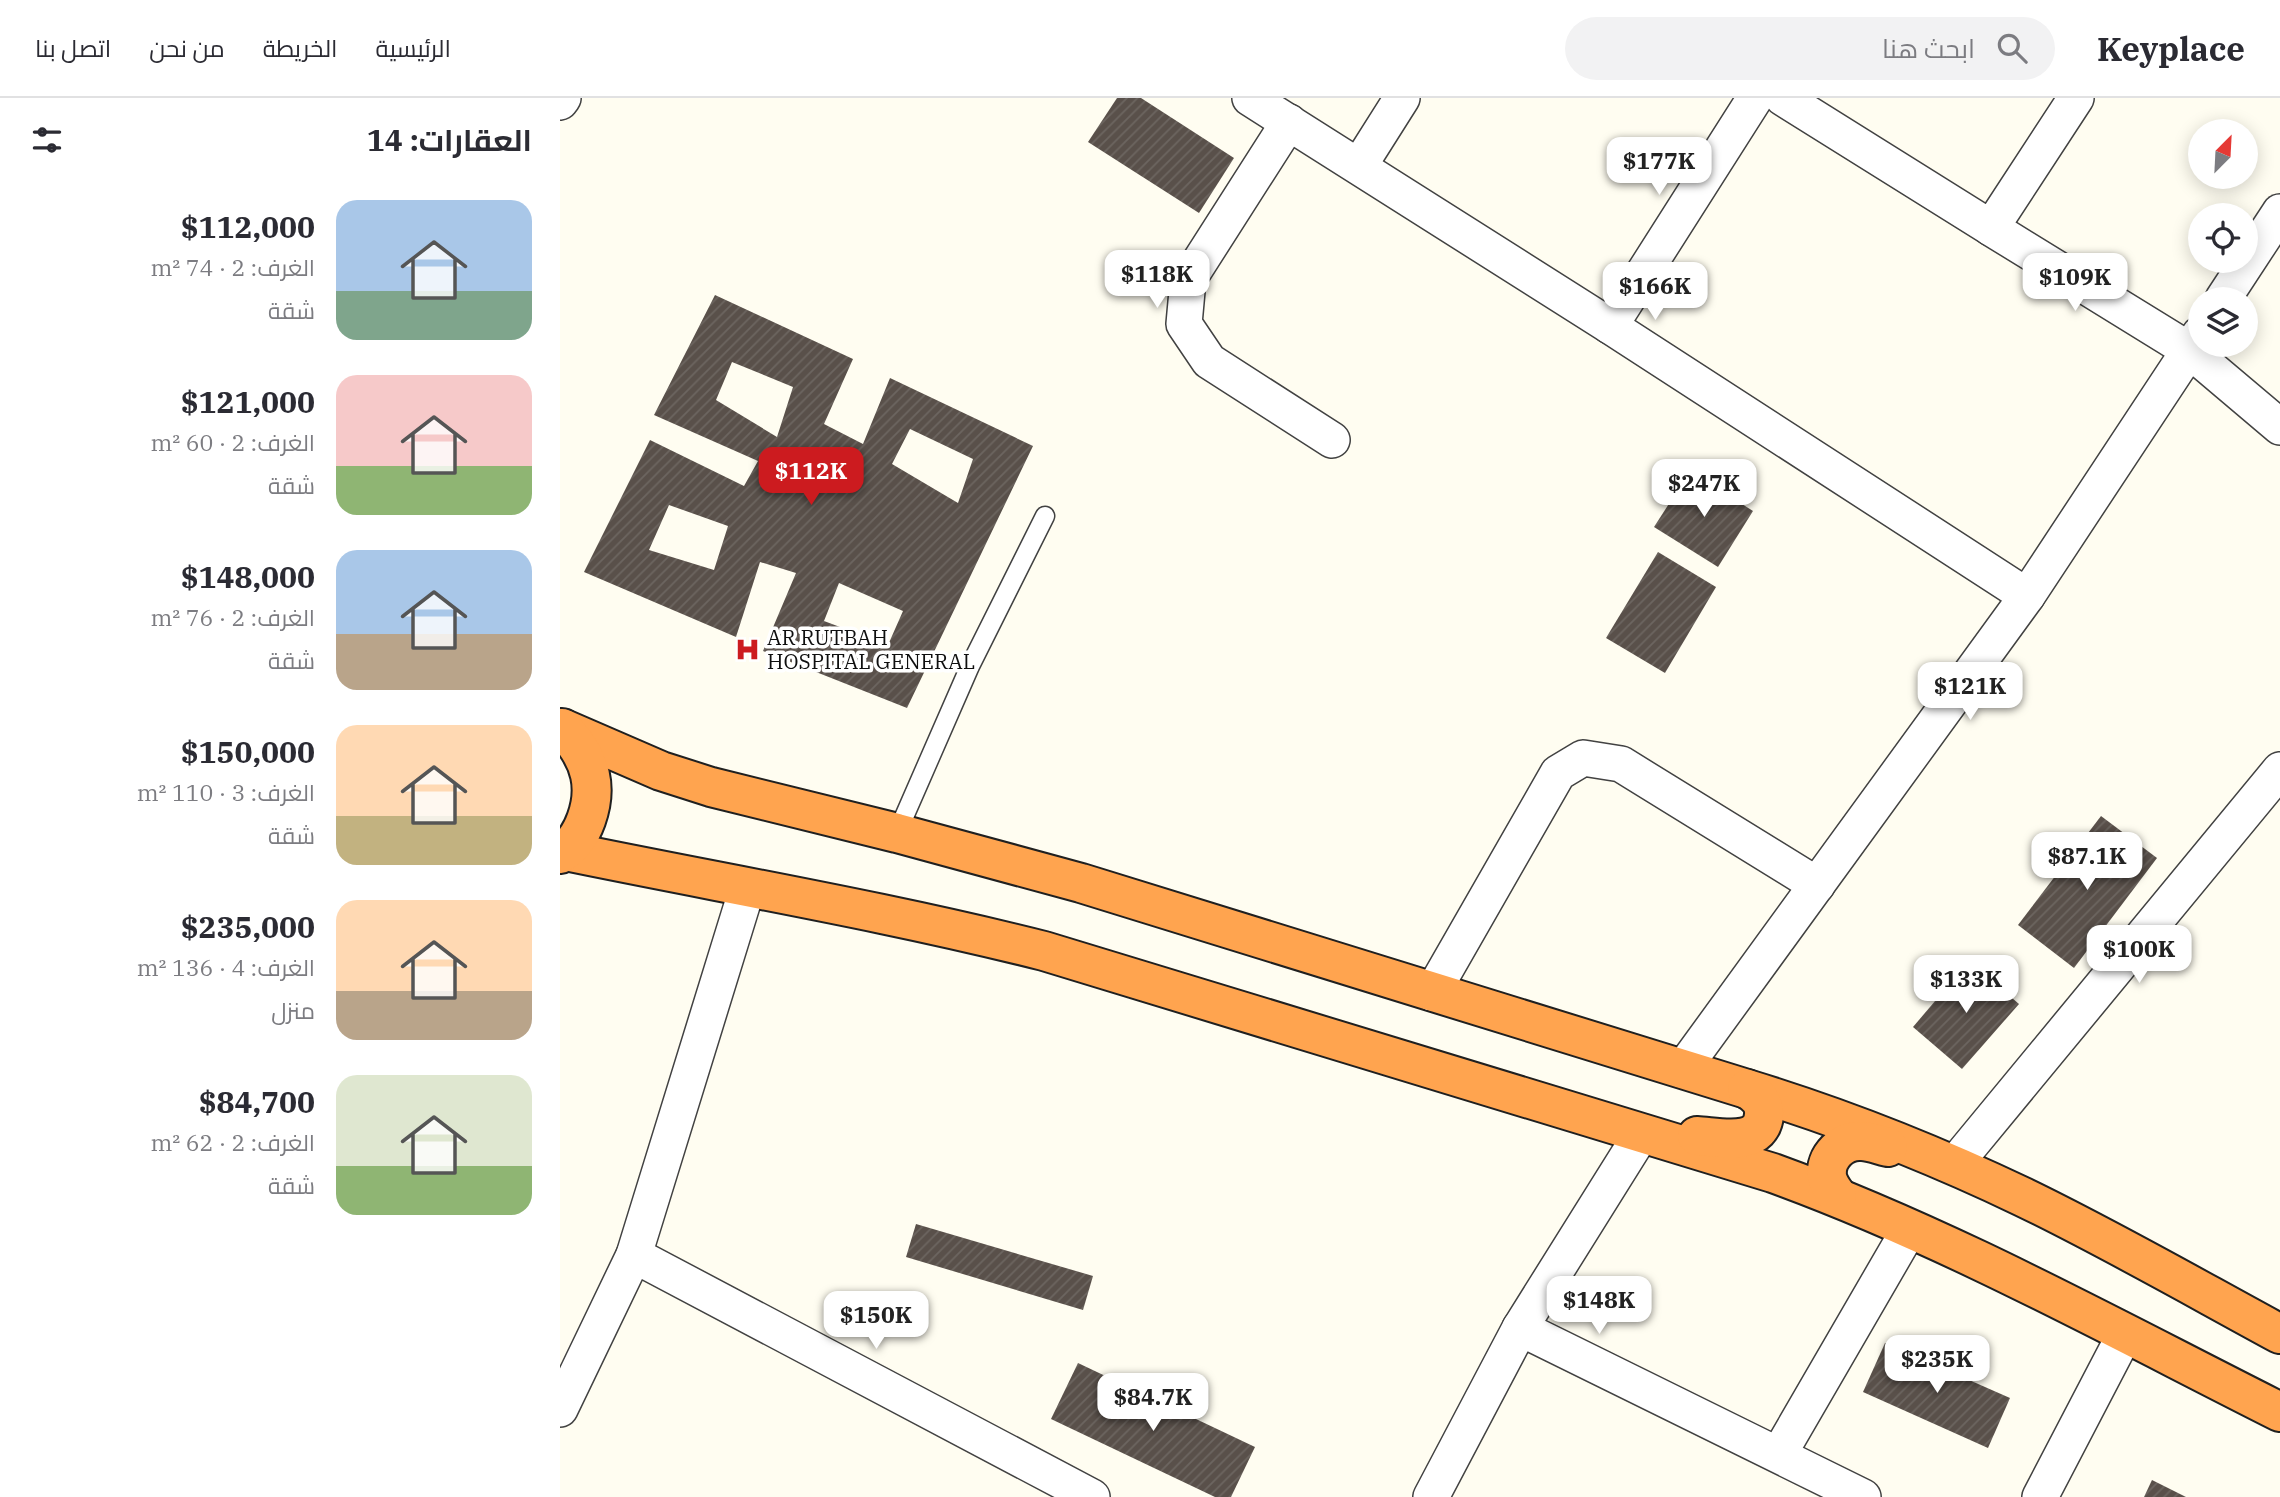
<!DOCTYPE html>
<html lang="ar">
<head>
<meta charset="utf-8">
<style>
  body { margin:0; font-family:"IBM Plex Serif",Cairo,serif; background:#f2f2f3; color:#2b2b33; direction:rtl; height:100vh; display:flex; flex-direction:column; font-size:26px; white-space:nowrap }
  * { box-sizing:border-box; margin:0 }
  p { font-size:23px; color:#7c7c81 }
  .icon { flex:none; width:38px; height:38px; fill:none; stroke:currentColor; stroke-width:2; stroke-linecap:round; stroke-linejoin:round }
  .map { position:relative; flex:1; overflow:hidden; direction:ltr }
  .sheet { display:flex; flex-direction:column; background:#fff; width:560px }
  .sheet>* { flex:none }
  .needle { width:46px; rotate:24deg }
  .controls { position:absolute; left:1628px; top:21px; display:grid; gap:14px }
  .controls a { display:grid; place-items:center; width:70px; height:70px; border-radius:50%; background:#fff; box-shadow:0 4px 18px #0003; font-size:35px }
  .price { position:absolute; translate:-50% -60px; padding:0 16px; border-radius:14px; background:#fff; color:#222; font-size:23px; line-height:46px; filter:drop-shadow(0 2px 4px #0008) }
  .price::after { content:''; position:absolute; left:50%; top:42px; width:21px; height:16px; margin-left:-10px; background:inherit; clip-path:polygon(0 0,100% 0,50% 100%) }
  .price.active { background:#cc1b1f; color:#fff }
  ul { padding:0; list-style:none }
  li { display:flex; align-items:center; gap:21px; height:175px; padding:0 28px }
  li span { display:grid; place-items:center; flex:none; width:196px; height:140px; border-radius:21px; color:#555 }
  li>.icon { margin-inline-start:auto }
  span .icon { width:84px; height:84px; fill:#fffc; stroke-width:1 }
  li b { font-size:30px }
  h2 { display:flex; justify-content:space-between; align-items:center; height:84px; padding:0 28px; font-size:30px }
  header { display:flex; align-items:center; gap:42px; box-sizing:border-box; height:98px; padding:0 35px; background:#fff; border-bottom:2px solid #e1e1e2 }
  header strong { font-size:33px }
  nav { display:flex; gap:38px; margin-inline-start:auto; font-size:24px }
  .search { width:490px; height:63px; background:#f2f2f3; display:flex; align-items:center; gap:18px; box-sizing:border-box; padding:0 24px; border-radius:38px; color:#7c7c81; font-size:26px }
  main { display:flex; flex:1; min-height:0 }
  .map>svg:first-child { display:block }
</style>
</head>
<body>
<header>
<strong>Keyplace</strong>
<div class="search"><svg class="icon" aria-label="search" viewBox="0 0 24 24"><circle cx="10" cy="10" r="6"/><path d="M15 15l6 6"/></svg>ابحث هنا</div>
<nav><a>الرئيسية</a><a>الخريطة</a><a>من نحن</a><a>اتصل بنا</a></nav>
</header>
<main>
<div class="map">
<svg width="1720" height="1399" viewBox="0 0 1720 1399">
  <defs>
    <pattern id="building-hatch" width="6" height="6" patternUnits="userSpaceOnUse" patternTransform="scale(1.75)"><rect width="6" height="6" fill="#59504a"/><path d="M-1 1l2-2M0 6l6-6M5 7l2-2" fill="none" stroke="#6c6560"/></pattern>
  </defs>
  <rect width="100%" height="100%" fill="#fffdf1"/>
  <!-- building -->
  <g fill="url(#building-hatch)" fill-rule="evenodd">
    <polygon points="557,0 581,0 674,60 639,115 528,44"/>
    <path d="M155 197 293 261 264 326 303 346 330 280 473 348 347 610 203 553 236 475 200 464 176 539 24 474 90 342 184 388 198 363 94 317ZM172 264 233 289 217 339 156 302ZM350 331 413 361 398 405 332 366ZM109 407 168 428 154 472 89 452ZM279 485 343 513 328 547 264 523Z"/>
    <polygon points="1130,373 1193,413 1158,469 1094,429"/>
    <polygon points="1098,454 1156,489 1105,575 1046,540"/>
    <polygon points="1541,718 1597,760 1514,870 1458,827"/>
    <polygon points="1409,863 1459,906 1402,971 1353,929"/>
    <polygon points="356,1126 533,1178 523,1212 346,1159"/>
    <polygon points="1325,1245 1450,1300 1428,1350 1303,1294"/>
    <polygon points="518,1265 695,1349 671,1399 655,1399 491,1321"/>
    <polygon points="1592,1382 1626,1399 1584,1399"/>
  </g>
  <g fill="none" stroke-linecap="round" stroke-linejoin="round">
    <defs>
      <polyline id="lane" points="337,735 410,568 485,418"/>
      <g id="street">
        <polyline points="690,0 1050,228 1467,498"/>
        <polyline points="1223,0 1431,130 1516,0"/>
        <polyline points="0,4 3,0"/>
        <polyline points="729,24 628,182 624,226 649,263 772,342"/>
        <polyline points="799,68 842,0"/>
        <polyline points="1431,130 1629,252 1720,329"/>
        <polyline points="1663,201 1720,114"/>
        <polyline points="1050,228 1195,0"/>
        <polyline points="872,895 998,675 1023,660 1061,666 1257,787"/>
        <polyline points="1122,972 1467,498 1640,236"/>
        <polyline points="1394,1067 1720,672"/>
        <polyline points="74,1157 532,1399"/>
        <polyline points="960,1230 1082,1035"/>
        <polyline points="0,1311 74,1157 187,791"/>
        <polyline points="1219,1356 1350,1130"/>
        <polyline points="871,1399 960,1230 1303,1399"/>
        <polyline points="1480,1399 1565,1236"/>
      </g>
      <g id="highway">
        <path d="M4 631 101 673 151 689 337 735 521 785 1187 991C1282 1020 1373 1056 1463 1099 1550 1141 1635 1190 1720 1236"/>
        <path d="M5 753C165 786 326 813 484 853L1213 1075C1389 1139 1553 1230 1720 1314"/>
        <path d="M0 756C24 742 36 704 30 677 26 659 15 643 2 630"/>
        <path d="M1137 1038C1159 1039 1201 1050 1204 1017 1205 1004 1197 997 1187 991"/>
        <path d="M1277 1098C1273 1092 1268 1086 1267 1078 1265 1059 1282 1042 1301 1043 1310 1043 1319 1047 1328 1049"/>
      </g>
    </defs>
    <!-- lane casing -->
    <use href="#lane" stroke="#424242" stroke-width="21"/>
    <!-- street casing -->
    <use href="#street" stroke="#424242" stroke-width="38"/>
    <!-- highway casing -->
    <use href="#highway" stroke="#202020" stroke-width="42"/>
    <!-- lane -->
    <use href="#lane" stroke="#fff" stroke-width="18"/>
    <!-- street -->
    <use href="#street" stroke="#fff" stroke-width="35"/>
    <!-- highway -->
    <use href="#highway" stroke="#ffa44f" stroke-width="38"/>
  </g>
  <!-- icons -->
  <defs>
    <symbol id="hospital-bare" viewBox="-9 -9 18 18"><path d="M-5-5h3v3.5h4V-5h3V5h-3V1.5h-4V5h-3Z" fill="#cc1b1f" stroke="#fff" stroke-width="2.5" paint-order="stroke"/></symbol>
  </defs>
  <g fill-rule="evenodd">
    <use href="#hospital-bare" x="170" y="534" width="35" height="35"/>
  </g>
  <g text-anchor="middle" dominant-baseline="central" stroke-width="7" stroke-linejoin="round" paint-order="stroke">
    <!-- poi labels -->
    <g font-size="21" fill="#0f0f0f" stroke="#fff" text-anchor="start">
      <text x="207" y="539">AR RUTBAH<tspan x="207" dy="24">HOSPITAL GENERAL</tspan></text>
    </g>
  </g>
</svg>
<div class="controls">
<a><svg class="needle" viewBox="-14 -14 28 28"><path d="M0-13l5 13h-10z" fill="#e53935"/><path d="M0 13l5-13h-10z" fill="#7c7c81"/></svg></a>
<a><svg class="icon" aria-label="locate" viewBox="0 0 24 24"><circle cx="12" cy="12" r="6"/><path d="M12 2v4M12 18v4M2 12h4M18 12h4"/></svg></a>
<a><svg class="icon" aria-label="layers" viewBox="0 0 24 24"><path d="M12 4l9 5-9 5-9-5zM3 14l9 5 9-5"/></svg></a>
</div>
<b class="price" style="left:1099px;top:99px">$177K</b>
<b class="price" style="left:597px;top:212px">$118K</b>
<b class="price" style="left:1515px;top:215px">$109K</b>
<b class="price" style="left:1095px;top:224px">$166K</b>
<b class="price active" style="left:251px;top:409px">$112K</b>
<b class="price" style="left:1144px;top:421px">$247K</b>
<b class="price" style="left:1410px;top:624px">$121K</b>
<b class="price" style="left:1527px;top:794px">$87.1K</b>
<b class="price" style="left:1579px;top:887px">$100K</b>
<b class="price" style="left:1406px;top:917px">$133K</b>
<b class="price" style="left:1039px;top:1238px">$148K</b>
<b class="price" style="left:316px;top:1253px">$150K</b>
<b class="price" style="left:1377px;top:1297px">$235K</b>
<b class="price" style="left:593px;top:1335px">$84.7K</b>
</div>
<section class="sheet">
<h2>العقارات: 14<svg class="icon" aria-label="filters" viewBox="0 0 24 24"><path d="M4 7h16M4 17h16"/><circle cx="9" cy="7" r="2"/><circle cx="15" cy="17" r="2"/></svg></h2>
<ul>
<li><span style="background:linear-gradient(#a9c7e8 65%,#7fa58c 0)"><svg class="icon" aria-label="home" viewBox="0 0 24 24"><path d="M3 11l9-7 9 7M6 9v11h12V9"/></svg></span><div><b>$112,000</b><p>الغرف: 2 · 74 m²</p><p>شقة</p></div></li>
<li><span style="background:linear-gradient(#f6c9c9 65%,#8fb573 0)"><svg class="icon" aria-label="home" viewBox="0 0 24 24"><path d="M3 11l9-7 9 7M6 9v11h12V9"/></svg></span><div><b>$121,000</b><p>الغرف: 2 · 60 m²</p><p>شقة</p></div></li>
<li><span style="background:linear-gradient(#a9c7e8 60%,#b9a48a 0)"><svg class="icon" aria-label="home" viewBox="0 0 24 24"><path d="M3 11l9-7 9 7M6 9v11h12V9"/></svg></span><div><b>$148,000</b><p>الغرف: 2 · 76 m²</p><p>شقة</p></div></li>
<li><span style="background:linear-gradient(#ffd9b3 65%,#c2b280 0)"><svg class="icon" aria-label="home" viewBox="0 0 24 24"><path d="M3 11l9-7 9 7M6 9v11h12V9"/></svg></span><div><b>$150,000</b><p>الغرف: 3 · 110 m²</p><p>شقة</p></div></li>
<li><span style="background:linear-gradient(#ffd9b3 65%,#b9a48a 0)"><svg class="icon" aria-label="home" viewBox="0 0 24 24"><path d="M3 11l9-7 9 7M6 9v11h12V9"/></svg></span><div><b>$235,000</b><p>الغرف: 4 · 136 m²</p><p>منزل</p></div></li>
<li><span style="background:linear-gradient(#dfe7d0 65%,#8fb573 0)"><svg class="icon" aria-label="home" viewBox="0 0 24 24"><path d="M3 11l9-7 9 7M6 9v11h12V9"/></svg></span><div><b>$84,700</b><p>الغرف: 2 · 62 m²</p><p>شقة</p></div></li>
</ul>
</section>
</main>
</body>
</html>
